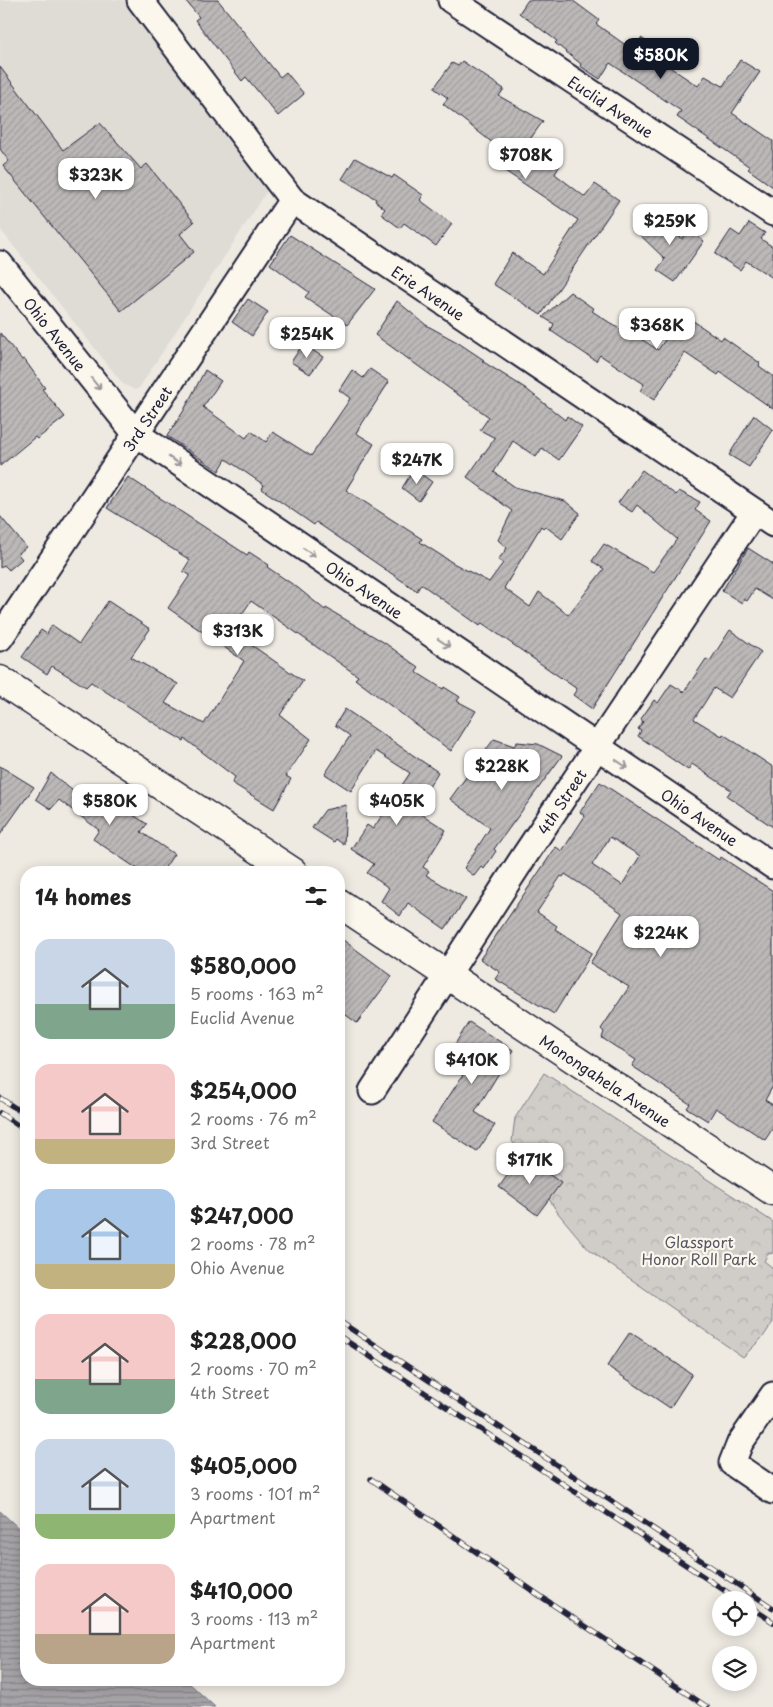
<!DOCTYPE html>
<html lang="en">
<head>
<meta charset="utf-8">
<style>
  body { margin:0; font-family:"Playpen Sans",sans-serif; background:#f2f2f2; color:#222; height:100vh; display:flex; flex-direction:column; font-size:19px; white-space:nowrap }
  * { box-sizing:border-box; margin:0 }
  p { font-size:16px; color:#767676 }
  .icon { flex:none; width:28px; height:28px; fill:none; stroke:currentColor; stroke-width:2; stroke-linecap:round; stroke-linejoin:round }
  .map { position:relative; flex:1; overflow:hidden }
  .sheet { position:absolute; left:20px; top:866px; width:325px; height:820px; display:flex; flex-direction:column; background:#fff; border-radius:20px; box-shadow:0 2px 12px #0003 }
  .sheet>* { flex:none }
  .tools { position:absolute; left:712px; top:1591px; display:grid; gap:10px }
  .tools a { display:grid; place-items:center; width:45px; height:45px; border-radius:50%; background:#fff; box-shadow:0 2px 12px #0003; font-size:25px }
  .price { position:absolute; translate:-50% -42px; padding:0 11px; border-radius:10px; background:#fff; color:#222; font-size:16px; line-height:32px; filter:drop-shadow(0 1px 2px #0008) }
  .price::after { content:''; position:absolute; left:50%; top:30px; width:15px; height:11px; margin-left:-8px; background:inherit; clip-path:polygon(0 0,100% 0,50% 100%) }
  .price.active { background:#111827; color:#fff }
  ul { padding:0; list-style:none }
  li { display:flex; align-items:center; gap:15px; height:125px; padding:0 15px }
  li span { display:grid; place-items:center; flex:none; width:140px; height:100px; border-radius:15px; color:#555 }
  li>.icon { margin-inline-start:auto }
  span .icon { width:60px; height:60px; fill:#fffc; stroke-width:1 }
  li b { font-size:21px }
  h2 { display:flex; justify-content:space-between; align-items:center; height:60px; padding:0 15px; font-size:21px }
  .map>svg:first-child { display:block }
</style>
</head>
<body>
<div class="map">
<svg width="773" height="1707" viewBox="0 0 773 1707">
  <defs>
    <pattern id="park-crowns" width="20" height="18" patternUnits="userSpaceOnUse" patternTransform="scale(1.25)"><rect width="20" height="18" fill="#d0cdc9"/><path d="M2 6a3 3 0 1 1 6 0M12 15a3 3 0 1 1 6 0" fill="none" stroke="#b2b0ae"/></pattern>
    <pattern id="water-rules" width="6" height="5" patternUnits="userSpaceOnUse" patternTransform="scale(1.25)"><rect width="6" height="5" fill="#a6a3a7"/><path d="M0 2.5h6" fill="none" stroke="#878489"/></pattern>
    <pattern id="building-hatch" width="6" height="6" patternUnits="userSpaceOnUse" patternTransform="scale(1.25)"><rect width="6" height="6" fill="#bcb8b8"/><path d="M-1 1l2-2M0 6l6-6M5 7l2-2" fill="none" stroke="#a19e9f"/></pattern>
  </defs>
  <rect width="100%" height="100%" fill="#eeeae2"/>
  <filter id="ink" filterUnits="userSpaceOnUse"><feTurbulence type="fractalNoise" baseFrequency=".02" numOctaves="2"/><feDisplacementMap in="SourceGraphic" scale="10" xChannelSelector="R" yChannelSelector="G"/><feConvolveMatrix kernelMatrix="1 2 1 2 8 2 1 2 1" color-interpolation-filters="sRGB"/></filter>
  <g filter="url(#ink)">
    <!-- built -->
    <polygon fill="#dfdbd5" points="0,0 124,0 271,185 139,388 135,390 123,384 0,229"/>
    <!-- park -->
    <polygon fill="url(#park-crowns)" stroke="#797882" points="544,1073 773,1222 773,1253 768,1254 764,1261 773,1268 773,1322 763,1337 743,1357 589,1250 558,1213 512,1141 515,1118"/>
    <!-- water -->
    <polygon fill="url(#water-rules)" stroke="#716f7c" points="0,1511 26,1535 26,1680 186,1680 215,1707 0,1707"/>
    <!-- building -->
    <g fill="url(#building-hatch)" stroke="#22223b" fill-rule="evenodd">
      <polygon points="185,0 218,0 280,77 286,72 304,94 278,116 246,77 242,81 195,20 199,17"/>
      <polygon points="528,0 572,0 599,20 596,24 634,51 641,38 661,51 656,58 698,86 705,76 723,86 740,60 760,72 732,113 773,141 773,187 748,169 750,167 677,117 681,111 610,63 600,79 580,66 581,64 555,43 557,41 519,13"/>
      <polygon points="462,61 504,89 499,96 543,121 526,145 560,165 555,174 585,197 595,184 619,200 541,315 493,284 512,253 543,274 578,220 499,167 505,159 490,149 494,144 443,104 448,98 434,88 452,63 458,66"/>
      <polygon points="0,67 63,150 100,123 141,169 147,164 194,222 180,234 194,252 121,311 3,166 9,161 0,149"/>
      <polygon points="355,158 392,178 394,175 423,195 420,200 452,224 436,246 404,223 400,228 381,214 385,209 375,201 376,199 342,179"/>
      <polygon points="657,212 682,239 688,230 704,241 675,282 657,270 665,259 636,231"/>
      <polygon points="749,223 765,233 761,239 773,247 773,278 746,261 740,270 715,254 731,230 740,236"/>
      <polygon points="290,235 375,289 347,325 305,297 309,292 270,264"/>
      <polygon points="570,292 594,309 592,311 621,330 623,327 658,350 683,314 721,340 723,337 760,363 759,366 773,376 773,409 720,372 718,375 685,353 654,400 640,391 644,384 600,355 596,361 551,331 554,324 543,317"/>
      <polygon points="248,299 268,312 252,336 232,322"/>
      <polygon points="397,301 426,325 457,342 484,360 482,361 525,388 565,420 567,416 582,427 559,460 542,448 536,457 513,441 494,472 515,487 565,501 580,513 562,539 545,526 543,528 541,526 504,588 530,607 539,592 568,615 604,569 592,561 604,544 653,572 677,539 637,505 632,512 618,503 642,470 676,495 679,491 700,502 695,510 711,521 592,709 573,695 577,689 482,623 480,626 421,584 417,591 316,522 314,525 262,489 264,485 226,459 219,471 167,436 183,412 205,370 221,381 203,407 246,438 251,431 266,442 273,432 311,456 348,402 350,398 339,390 352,370 363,378 370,369 389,382 356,433 374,444 346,490 422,539 420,542 453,563 489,582 503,563 498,560 507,548 498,540 512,511 467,477 495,438 480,430 489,417 375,335"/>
      <polygon points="0,333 22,360 24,359 45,388 42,389 65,417 37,439 35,437 0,466"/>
      <polygon points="303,344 323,357 310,374 291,362"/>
      <polygon points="754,415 773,430 749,467 729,455"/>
      <polygon points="414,469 432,482 419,501 402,488"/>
      <polygon points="128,477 247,555 249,552 269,565 267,567 298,588 325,610 326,608 385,643 419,668 416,672 443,689 444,687 460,697 457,701 476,711 451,751 355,679 358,676 251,601 233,627 253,639 250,644 303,681 280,715 311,739 286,776 291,779 274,809 232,783 235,777 185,739 184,741 165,730 91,682 86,687 52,666 47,674 22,657 41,630 47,634 52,625 79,644 108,601 150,629 131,657 178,684 165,703 204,724 244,661 168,608 190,575 183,571 190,560 107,508"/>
      <polygon points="0,516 26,547 18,554 22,559 9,570 4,565 0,568"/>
      <polygon points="748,548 773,564 773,600 755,589 747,601 744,599 742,603 722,591"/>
      <polygon points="730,630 761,652 730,698 714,688 694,719 722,736 723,734 773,767 773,827 727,796 731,790 692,764 688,770 638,736 641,731 638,729 643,722 641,719 654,700 658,703 671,684 684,692 706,659 710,661"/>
      <polygon points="345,709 438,772 415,810 446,830 423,867 429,871 426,875 466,899 445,929 408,903 400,916 381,901 389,888 367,873 374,864 351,849 367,825 373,829 410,773 376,751 351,791 325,774 350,736 335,725"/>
      <polygon points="494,739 514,746 517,742 538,744 562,756 494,849 496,851 484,869 481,867 474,876 464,868 490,828 450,799"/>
      <polygon points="0,766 34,787 0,835"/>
      <polygon points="51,773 79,796 84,791 117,804 147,824 141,832 174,854 162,872 142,872 93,839 99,830 59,800 51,809 36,799"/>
      <path d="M600 782 719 860 721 857 773 891V1086L765 1100 773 1105V1128L765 1140 716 1108 708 1121 687 1108 690 1104 632 1066 636 1060 602 1038 604 1032 601 1029 629 987 590 963 622 913 582 885 565 874 563 877 561 876 537 912 557 926 555 929 592 953 554 1014 495 979 500 972 480 959 556 847 562 851 585 816 580 812ZM610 837 640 856 622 885 592 865Z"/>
      <polygon points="346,805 344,845 336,839 334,842 312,828 325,810"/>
      <polygon points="339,937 392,976 357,1023 339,1010"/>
      <polygon points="469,1022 513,1050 475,1112 495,1125 477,1152 432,1122 463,1075 443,1063"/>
      <polygon points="522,1155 561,1183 537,1215 499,1187"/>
      <polygon points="630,1332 692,1374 670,1408 607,1366"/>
    </g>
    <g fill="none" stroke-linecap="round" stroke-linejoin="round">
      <defs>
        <g id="minor">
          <path id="s1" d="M140 0 292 200 773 524"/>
          <path id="s2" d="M451 0 773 213"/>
          <path id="s3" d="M0 264 135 433 773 866"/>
          <path id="s4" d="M0 638 292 200"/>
          <path id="s5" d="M372 1091 523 858 754 512"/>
          <polyline points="773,1395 740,1443 732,1463 773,1491"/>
        </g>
        <g id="major">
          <polyline points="0,680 293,872"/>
          <path id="s6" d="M339 903 773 1191"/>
        </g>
      </defs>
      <!-- minor casing -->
      <use href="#minor" stroke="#22223b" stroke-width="29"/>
      <!-- major casing -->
      <use href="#major" stroke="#22223b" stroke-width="31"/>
      <!-- minor -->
      <use href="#minor" stroke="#fbf7ec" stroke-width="25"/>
      <!-- major -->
      <use href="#major" stroke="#fbf7ec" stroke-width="28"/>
      <defs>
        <g id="rail">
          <polyline points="0,1098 26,1115"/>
          <polyline points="0,1113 26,1131"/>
          <polyline points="339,1321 773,1608"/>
          <polyline points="339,1336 739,1600"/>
          <polyline points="371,1479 543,1598 707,1707"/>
          <polyline points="749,1606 773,1622"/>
        </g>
      </defs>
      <!-- rail casing -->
      <use href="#rail" stroke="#22223b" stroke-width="5.5"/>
      <!-- rail -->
      <use href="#rail" stroke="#fbf7ec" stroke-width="4" stroke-dasharray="11" stroke-linecap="butt"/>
    </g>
    <!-- one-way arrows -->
    <defs><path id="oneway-shaft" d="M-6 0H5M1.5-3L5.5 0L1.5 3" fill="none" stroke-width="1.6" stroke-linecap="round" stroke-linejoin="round" transform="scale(1.25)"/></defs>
    <g stroke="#99979c">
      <use href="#oneway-shaft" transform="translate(96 384) rotate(51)"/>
      <use href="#oneway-shaft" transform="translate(175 461) rotate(34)"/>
      <use href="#oneway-shaft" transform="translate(309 552) rotate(34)"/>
      <use href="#oneway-shaft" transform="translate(444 643) rotate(34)"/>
      <use href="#oneway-shaft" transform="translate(622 764) rotate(34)"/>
    </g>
  </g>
  <g text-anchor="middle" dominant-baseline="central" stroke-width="4.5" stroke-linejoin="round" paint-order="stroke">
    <!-- street labels -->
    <g font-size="15" fill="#22223b" stroke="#fbf7ec">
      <text stroke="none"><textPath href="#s2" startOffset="192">Euclid Avenue</textPath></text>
      <text stroke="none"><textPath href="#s1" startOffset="416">Erie Avenue</textPath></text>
      <text stroke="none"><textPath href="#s3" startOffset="89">Ohio Avenue</textPath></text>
      <text stroke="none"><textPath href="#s4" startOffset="264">3rd Street</textPath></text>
      <text stroke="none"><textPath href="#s3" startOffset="494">Ohio Avenue</textPath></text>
      <text stroke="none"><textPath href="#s5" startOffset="346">4th Street</textPath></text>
      <text stroke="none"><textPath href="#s3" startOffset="899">Ohio Avenue</textPath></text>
      <text stroke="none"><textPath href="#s6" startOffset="320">Monongahela Avenue</textPath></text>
    </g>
    <!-- park labels -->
    <g font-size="15" fill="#565566" stroke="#fbf7ec">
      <text x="699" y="1241">Glassport<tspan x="699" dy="17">Honor Roll Park</tspan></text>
    </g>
  </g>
</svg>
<div class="tools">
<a><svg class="icon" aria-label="locate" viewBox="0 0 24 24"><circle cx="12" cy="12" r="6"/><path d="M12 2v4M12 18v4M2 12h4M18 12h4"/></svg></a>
<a><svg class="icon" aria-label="layers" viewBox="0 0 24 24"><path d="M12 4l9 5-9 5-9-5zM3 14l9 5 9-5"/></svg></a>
</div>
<b class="price active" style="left:661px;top:80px">$580K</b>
<b class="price" style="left:526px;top:180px">$708K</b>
<b class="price" style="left:96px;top:200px">$323K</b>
<b class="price" style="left:670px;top:246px">$259K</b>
<b class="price" style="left:657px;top:350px">$368K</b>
<b class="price" style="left:307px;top:359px">$254K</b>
<b class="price" style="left:417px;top:485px">$247K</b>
<b class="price" style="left:238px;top:656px">$313K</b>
<b class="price" style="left:502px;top:791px">$228K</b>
<b class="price" style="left:110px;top:826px">$580K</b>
<b class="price" style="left:397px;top:826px">$405K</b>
<b class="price" style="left:661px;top:958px">$224K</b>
<b class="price" style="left:472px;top:1085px">$410K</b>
<b class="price" style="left:530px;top:1185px">$171K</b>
<section class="sheet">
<h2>14 homes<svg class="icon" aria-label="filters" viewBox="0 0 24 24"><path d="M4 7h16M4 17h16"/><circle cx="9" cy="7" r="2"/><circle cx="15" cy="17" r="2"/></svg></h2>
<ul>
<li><span style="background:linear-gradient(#c9d6e8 65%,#7fa58c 0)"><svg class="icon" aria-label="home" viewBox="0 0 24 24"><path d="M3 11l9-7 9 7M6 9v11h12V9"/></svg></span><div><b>$580,000</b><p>5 rooms · 163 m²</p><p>Euclid Avenue</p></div></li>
<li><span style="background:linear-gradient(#f6c9c9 75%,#c2b280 0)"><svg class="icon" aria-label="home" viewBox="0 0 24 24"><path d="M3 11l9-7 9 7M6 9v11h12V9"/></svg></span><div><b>$254,000</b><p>2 rooms · 76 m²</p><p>3rd Street</p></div></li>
<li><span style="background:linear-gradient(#a9c7e8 75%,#c2b280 0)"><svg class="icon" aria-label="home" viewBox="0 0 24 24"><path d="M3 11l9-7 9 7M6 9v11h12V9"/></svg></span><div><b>$247,000</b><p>2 rooms · 78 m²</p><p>Ohio Avenue</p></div></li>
<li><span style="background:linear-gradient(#f6c9c9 65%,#7fa58c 0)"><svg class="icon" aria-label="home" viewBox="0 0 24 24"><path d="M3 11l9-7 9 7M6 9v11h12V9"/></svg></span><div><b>$228,000</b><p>2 rooms · 70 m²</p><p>4th Street</p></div></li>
<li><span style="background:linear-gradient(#c9d6e8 75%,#8fb573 0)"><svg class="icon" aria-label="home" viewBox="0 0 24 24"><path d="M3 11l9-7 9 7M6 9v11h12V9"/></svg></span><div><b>$405,000</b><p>3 rooms · 101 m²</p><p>Apartment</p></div></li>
<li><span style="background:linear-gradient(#f6c9c9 70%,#b9a48a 0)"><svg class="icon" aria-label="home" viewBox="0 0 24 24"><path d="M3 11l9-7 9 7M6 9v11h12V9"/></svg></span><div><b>$410,000</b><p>3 rooms · 113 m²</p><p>Apartment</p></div></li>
</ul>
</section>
</div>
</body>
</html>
